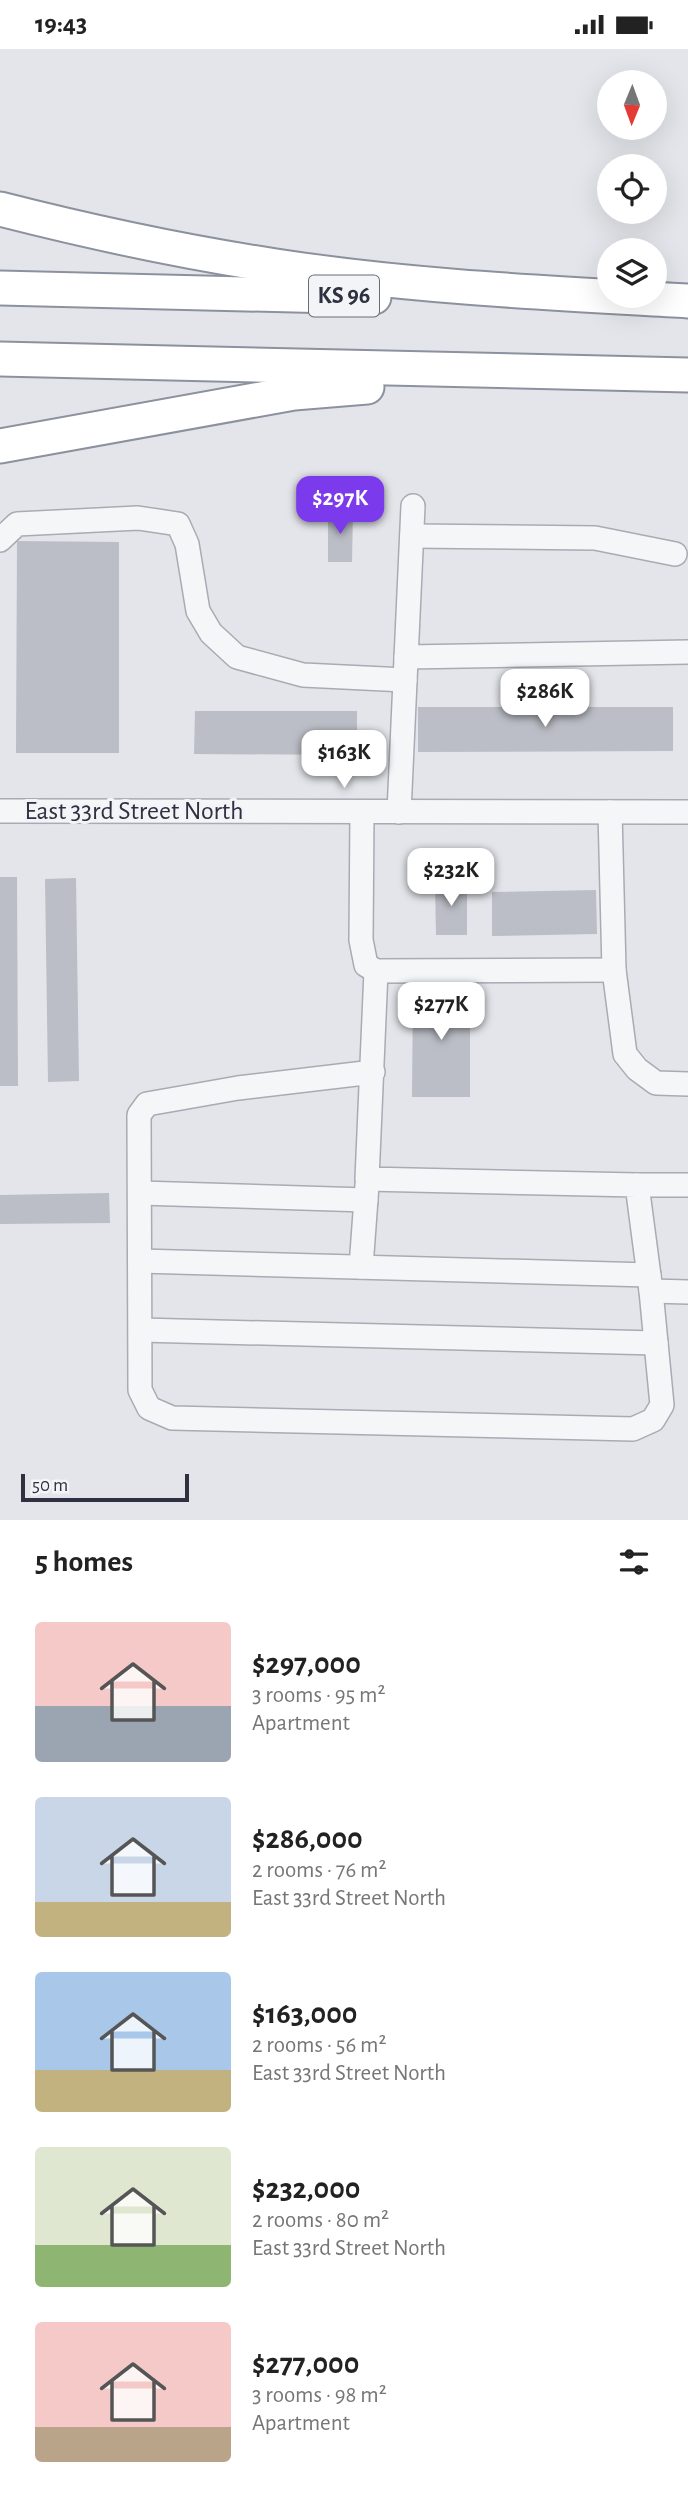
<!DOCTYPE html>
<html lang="en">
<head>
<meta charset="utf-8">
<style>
  body { margin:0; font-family:"Alegreya Sans",sans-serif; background:#f2f2f2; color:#222; height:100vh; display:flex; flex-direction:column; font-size:26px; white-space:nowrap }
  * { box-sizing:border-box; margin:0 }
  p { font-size:23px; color:#767676 }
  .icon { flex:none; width:38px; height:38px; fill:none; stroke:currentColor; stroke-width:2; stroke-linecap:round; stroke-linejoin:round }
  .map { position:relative; height:1471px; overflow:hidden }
  .details { display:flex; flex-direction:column; background:#fff; flex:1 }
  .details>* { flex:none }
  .needle { width:46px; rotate:181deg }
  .controls { position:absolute; left:597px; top:21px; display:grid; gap:14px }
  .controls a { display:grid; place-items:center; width:70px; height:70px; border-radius:50%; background:#fff; box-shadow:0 7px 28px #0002; font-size:35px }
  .scale { position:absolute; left:21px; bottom:18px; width:168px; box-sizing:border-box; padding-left:7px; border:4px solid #2d3140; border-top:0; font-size:19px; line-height:24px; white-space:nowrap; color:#2d3140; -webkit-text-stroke:5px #f2f4f7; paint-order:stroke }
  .price { position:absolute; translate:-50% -60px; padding:0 16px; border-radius:14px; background:#fff; color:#222; font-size:23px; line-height:46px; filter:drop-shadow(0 2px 4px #0008) }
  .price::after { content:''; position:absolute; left:50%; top:42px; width:21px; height:16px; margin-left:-10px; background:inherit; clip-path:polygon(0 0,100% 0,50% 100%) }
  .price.selected { background:#7c3aed; color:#fff }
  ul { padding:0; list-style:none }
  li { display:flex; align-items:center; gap:21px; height:175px; padding:0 35px }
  li span { display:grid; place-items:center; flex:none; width:196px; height:140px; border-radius:7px; color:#555 }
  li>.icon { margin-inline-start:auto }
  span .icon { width:84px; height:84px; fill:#fffc; stroke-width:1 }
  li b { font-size:30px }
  h2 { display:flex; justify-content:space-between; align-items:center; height:84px; padding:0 35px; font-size:30px }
  .status { display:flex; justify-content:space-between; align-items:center; height:49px; padding:0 35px; background:#fff; direction:ltr }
  .status svg { height:19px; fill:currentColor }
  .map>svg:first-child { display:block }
</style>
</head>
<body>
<div class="status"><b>19:43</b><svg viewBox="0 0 49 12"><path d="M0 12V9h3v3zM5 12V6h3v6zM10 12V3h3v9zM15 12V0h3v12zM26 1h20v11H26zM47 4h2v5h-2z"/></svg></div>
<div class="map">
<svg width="688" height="1471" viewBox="0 0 688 1471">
  <rect width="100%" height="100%" fill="#e3e5ea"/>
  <!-- building -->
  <g fill="#bbbec6">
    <polygon points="328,462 353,462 352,513 328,513"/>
    <polygon points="17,492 119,493 119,704 16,704"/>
    <polygon points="418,658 673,658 673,702 418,703"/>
    <polygon points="195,662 357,662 357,706 194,705"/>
    <polygon points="0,828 17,828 18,1037 0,1037"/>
    <polygon points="76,829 79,1032 48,1033 45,830"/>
    <polygon points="435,833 467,833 467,886 436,886"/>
    <polygon points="596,841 597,885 492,887 492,843"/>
    <polygon points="413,938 470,938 470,1048 412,1048"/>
    <polygon points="109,1144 110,1174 0,1175 0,1146"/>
  </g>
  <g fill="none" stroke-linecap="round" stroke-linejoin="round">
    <defs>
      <g id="minor">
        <polyline points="412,487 595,489 675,505"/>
        <polyline points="0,491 17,475 138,469 178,475 187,495 198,562 211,584 237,608 303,626 405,631"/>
        <polyline points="406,608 688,603"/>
        <polyline points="0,762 688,763"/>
        <polyline points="362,763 361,891 366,916 376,922 614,921"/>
        <polyline points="399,763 413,457"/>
        <polyline points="610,763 614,921 625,1005 637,1020 656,1034 688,1035"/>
        <polyline points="373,1023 238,1039 147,1055 139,1066 140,1341 149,1359 172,1369 633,1380 653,1371 662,1356 651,1242 637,1136 367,1130 376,922"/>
        <polyline points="637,1136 688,1136"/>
        <polyline points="140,1144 366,1151"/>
        <polyline points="140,1212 649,1226"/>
        <polyline points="361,1218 367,1136"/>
        <polyline points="651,1242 688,1243"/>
        <polyline points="141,1281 656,1294"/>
      </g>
      <g id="highway">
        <path d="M0 160C90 183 183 203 276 217 412 238 551 244 688 252"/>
        <polyline points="0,239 374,248"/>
        <polyline points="0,310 688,326"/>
        <polyline points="0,397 294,344 367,338"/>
      </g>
    </defs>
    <!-- minor casing -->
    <use href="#minor" stroke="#a9abb4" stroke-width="26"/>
    <!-- highway casing -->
    <use href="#highway" stroke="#8c919f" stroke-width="37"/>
    <!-- minor -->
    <use href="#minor" stroke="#f5f6f8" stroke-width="23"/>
    <!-- highway -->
    <use href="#highway" stroke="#fff" stroke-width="33"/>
  </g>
  <g text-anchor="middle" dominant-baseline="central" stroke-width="6" stroke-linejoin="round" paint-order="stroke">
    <!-- shield labels -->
    <rect fill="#f2f4f7" stroke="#686c77" stroke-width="2" x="309" y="226.5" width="70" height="41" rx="5"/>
    <g font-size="24" font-weight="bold" fill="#2d3140">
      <text x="344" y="247">KS 96</text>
    </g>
    <!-- street labels -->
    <g font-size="26" fill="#2d3140" stroke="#f2f4f7">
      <text x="134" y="762">East 33rd Street North</text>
    </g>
  </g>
</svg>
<div class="controls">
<a><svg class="needle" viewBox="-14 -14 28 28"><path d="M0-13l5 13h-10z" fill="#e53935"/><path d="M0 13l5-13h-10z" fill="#767676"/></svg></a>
<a><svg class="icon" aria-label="locate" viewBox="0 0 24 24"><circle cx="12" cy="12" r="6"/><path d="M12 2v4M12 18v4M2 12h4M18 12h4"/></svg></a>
<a><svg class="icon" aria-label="layers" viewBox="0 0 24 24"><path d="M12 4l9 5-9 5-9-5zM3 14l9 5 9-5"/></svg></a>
</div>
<div class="scale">50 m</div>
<b class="price selected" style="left:340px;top:487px">$297K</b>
<b class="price" style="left:545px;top:680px">$286K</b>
<b class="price" style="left:344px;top:741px">$163K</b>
<b class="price" style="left:451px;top:859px">$232K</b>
<b class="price" style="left:441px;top:993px">$277K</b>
</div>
<section class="details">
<h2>5 homes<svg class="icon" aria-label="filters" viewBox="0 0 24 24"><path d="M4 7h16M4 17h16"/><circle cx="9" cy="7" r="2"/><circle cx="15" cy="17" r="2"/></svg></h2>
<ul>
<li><span style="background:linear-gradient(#f6c9c9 60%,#9aa5b1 0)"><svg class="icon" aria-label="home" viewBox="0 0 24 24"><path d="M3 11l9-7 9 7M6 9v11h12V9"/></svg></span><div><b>$297,000</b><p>3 rooms · 95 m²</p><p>Apartment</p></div></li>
<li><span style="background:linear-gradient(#c9d6e8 75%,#c2b280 0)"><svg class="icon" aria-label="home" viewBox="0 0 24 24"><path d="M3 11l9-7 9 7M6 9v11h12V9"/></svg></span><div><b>$286,000</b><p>2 rooms · 76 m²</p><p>East 33rd Street North</p></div></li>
<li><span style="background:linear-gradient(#a9c7e8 70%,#c2b280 0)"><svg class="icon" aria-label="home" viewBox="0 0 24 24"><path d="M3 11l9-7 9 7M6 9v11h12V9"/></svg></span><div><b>$163,000</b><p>2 rooms · 56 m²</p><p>East 33rd Street North</p></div></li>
<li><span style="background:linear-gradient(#dfe7d0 70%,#8fb573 0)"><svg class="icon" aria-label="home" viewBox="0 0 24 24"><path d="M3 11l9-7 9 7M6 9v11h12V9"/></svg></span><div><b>$232,000</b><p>2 rooms · 80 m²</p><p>East 33rd Street North</p></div></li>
<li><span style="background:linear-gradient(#f6c9c9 75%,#b9a48a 0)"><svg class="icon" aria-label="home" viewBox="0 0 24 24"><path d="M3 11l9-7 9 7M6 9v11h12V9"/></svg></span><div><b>$277,000</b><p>3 rooms · 98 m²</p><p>Apartment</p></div></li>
</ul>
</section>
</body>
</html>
